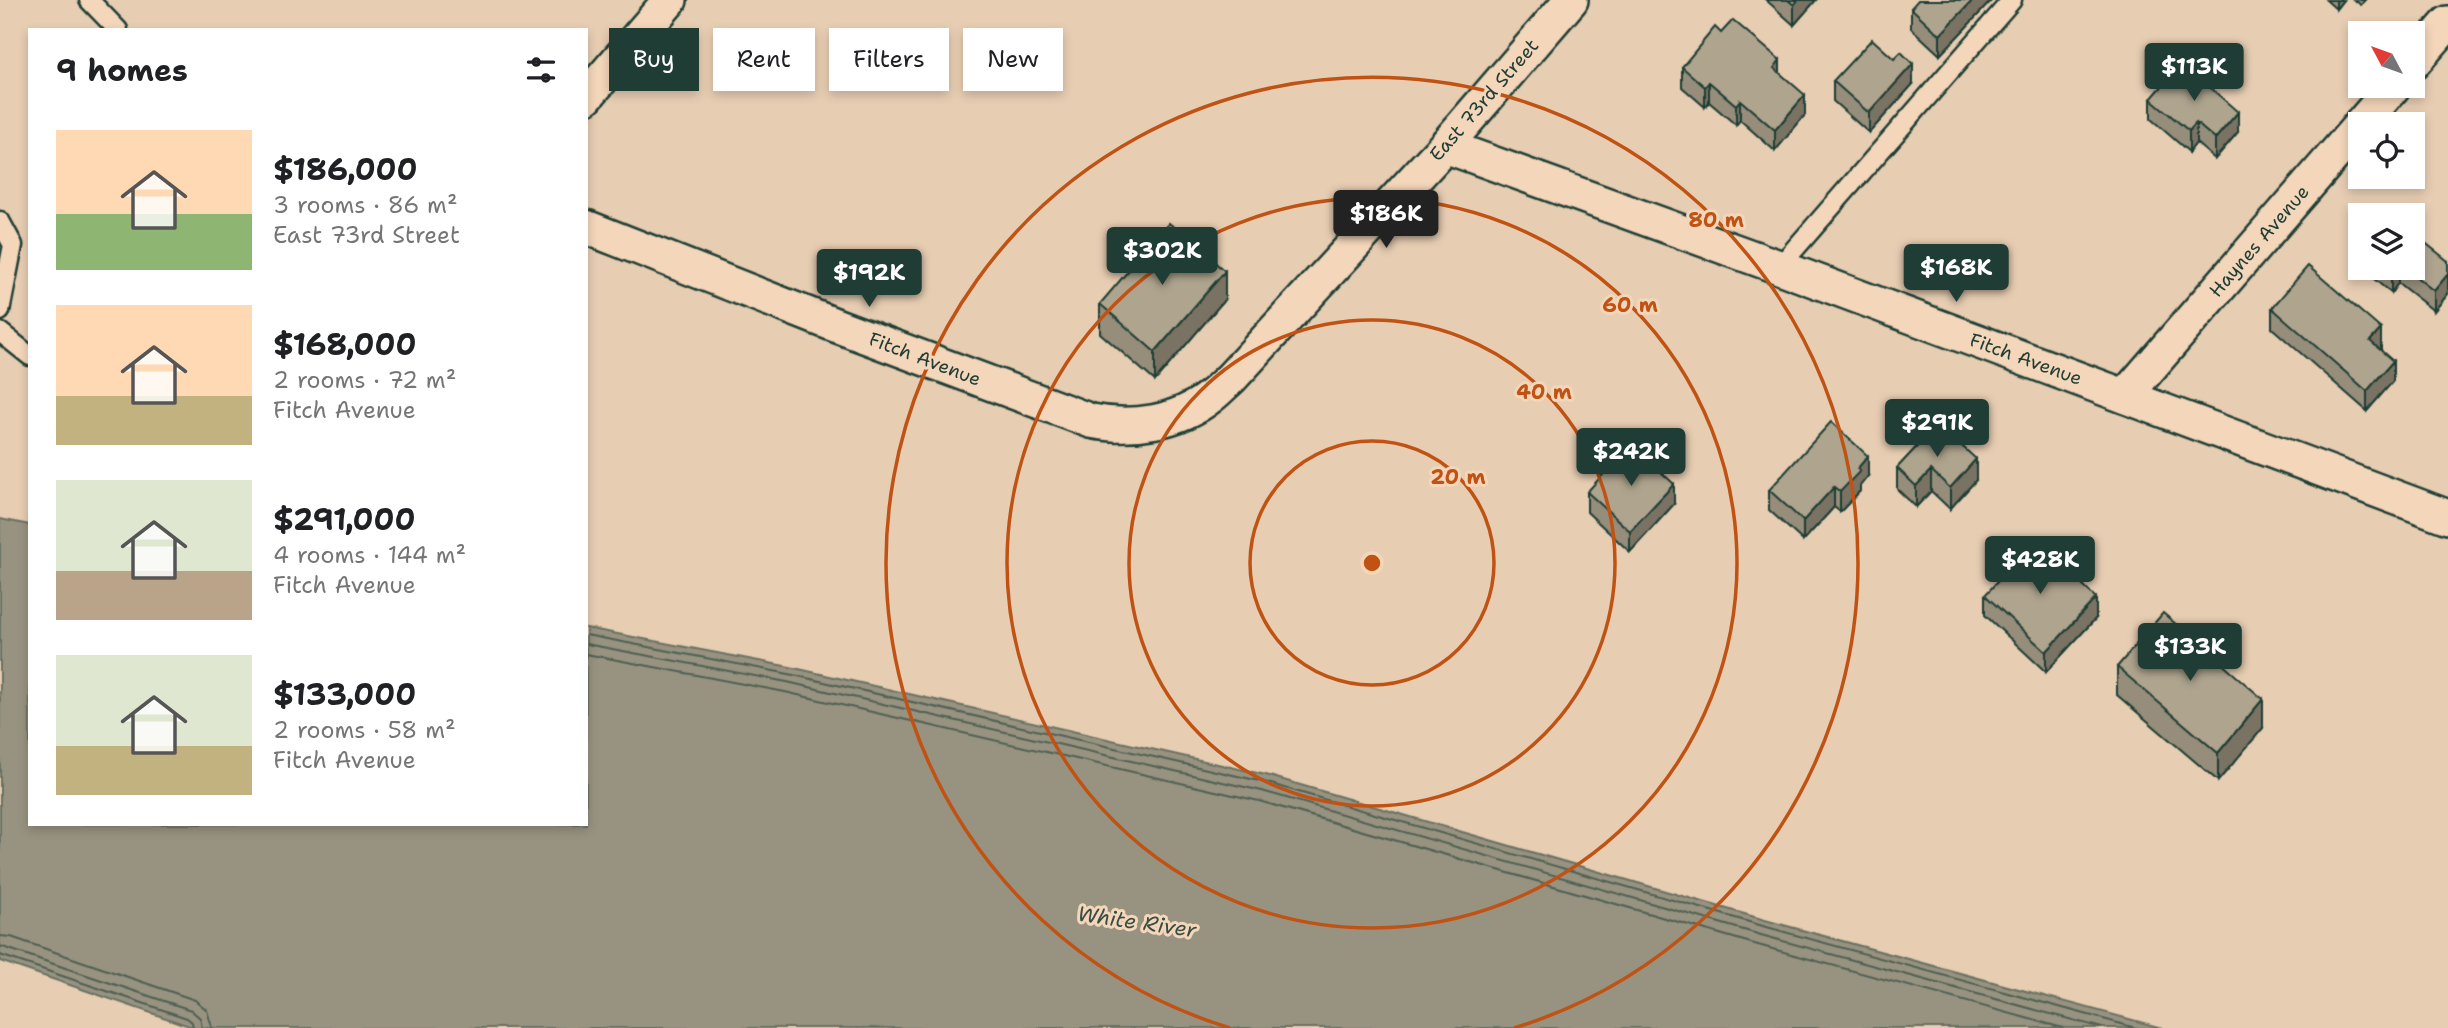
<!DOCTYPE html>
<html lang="en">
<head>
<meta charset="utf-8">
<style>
  body { margin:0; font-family:"Shantell Sans",sans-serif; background:#f2f2f2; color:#202124; height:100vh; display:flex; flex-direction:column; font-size:26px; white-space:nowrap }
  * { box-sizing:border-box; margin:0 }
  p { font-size:23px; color:#757577 }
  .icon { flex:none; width:38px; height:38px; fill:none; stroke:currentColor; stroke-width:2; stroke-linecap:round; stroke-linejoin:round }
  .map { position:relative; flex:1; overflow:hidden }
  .panel { position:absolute; left:28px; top:28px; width:560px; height:798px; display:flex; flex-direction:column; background:#fff; border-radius:0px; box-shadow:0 4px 10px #0003 }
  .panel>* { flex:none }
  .guide { position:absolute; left:609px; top:28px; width:665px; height:63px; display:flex; gap:14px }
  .needle { width:46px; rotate:311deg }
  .fabs { position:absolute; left:2348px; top:21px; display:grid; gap:14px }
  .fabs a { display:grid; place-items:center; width:77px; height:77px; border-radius:0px; background:#fff; box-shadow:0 4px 10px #0003; font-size:35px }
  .price { position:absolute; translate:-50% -60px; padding:0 16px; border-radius:7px; background:#1f3d34; color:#fff; font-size:23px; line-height:46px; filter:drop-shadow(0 2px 4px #0008) }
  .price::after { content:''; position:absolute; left:50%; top:42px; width:21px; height:16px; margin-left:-10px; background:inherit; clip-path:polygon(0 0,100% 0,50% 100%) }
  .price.current { background:#222; color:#fff }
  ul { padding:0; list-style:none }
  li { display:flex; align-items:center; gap:21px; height:175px; padding:0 28px }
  li span { display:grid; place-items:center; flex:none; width:196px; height:140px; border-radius:0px; color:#555 }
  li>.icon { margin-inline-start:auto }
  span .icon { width:84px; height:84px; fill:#fffc; stroke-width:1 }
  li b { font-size:30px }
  h2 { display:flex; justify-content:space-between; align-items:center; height:84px; padding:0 28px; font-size:30px }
  .tag { padding:0 24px; border-radius:0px; background:#fff; box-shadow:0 4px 10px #0003; font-size:24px; line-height:63px }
  .tag.current { background:#1f3d34; color:#fff }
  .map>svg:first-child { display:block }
</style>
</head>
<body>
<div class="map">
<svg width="2448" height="1028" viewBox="0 0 2448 1028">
  <rect width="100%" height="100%" fill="#e7cdb2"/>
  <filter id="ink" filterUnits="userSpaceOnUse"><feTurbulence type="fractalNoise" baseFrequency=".0143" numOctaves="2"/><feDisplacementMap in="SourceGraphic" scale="14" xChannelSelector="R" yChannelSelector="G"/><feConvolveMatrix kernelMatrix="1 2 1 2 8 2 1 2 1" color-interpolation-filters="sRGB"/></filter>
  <g filter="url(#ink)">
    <!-- water -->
    <polygon fill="#989380" stroke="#687162" stroke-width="2" points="0,519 30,525 30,824 586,824 586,628 790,667 1266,775 1765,920 2162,1028 195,1028 0,961"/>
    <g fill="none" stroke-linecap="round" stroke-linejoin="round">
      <!-- shore -->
      <g stroke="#4f5f52" stroke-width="2">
        <polyline points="586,635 789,674 1264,782 1763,926 2136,1028"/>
        <polyline points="586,644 787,682 1262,791 1761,935 2102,1028"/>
        <polyline points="586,654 785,692 1259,801 1758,945 2063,1028"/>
        <polyline points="0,936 11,937 195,1000 207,1010 212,1028"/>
        <polyline points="0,946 191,1010 200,1018 202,1028"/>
        <polyline points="0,955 187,1018 192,1022 193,1028"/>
      </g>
      <defs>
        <g id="service">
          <polyline points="89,0 118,30"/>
          <polyline points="0,221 13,245 0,311"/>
          <polyline points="1779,267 2012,0"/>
          <polyline points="0,332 30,356"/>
        </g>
        <g id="minor">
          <polyline points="2413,63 2448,23"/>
          <polyline points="586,97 670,0"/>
          <polyline points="1445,146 1779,267 2448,517"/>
          <path d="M586 227 835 325 1091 421C1131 429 1178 423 1211 396 1218 391 1224 384 1231 378L1445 146 1571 0"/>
          <polyline points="2125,396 2394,86"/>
        </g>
      </defs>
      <!-- service casing -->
      <use href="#service" stroke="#1f3d34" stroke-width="23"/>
      <!-- minor casing -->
      <use href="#minor" stroke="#1f3d34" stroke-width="38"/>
      <!-- service -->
      <use href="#service" stroke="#f4d6ba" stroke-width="18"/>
      <!-- minor -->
      <use href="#minor" stroke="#f4d6ba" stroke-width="33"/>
    </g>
    <!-- wall -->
    <g fill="#968d7a" stroke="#1f3d34" stroke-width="2">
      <polygon points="1766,0 1816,0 1794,25"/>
      <polygon points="1992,0 1940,55 1911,28 1911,8"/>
      <polygon points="2326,0 2343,0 2336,9"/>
      <polygon points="2354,0 2365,0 2361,5"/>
      <polygon points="1721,33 1780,74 1805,115 1775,151 1740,120 1736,125 1709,102 1705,107 1682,87 1682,67"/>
      <polygon points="1833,81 1913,84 1869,133 1833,101"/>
      <polygon points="2151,99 2238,132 2215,159 2196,143 2189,152 2151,119"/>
      <polygon points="2361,240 2361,268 2413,268 2448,261 2448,294 2434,311 2398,283 2391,293 2357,265 2357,245"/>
      <polygon points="1225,299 1155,381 1100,333 1100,304"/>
      <polygon points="2272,308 2381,349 2393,381 2367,411 2272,328"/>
      <polygon points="1938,424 1976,480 1950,509 1931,491 1916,507 1897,489 1897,468"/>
      <polygon points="1868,476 1860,486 1860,491 1840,512 1834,507 1803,541 1769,510 1769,490"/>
      <polygon points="1587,492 1674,504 1630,552 1587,512"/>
      <polygon points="1985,595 2096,618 2046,672 1985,615"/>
      <polygon points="2117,667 2263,728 2218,781 2117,695"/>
    </g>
    <!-- shaded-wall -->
    <g fill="#7a7363" stroke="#1f3d34" stroke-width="2">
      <polygon points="1798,0 1816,0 1794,25 1794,5"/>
      <polygon points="1973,0 1992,0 1940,55 1940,35"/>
      <polygon points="2336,0 2343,0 2336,9"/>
      <polygon points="1780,60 1780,80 1774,68"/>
      <polygon points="1913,64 1913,84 1869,133 1869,113"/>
      <polygon points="1709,82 1709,102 1705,107 1705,87"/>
      <polygon points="1805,95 1805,115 1775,151 1775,130"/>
      <polygon points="1740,100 1740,120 1736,125 1736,105"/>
      <polygon points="2238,112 2238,132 2215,159 2215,139"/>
      <polygon points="2196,123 2196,143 2189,152 2189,131"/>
      <polygon points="2394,268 2398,268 2398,283 2391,293 2391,272"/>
      <polygon points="1225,271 1225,299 1155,381 1155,352"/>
      <polygon points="2448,274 2448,294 2434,311 2434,291"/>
      <polygon points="2381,329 2381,349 2370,362 2370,341"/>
      <polygon points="2393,361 2393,381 2367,411 2367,391"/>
      <polygon points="1868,456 1868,476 1860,486 1860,491 1840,512 1840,492 1857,469"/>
      <polygon points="1976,459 1976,480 1950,509 1950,488"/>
      <polygon points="1931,470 1931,491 1916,507 1916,486"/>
      <polygon points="1674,484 1674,504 1630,552 1630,531"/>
      <polygon points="1834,487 1834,507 1803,541 1803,521"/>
      <polygon points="2096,598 2096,618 2046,672 2046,652"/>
      <polygon points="2263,699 2263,728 2218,781 2218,753"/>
    </g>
    <!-- building -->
    <g fill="#afa48e" stroke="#1f3d34" stroke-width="2">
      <polygon points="1788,0 1798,0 1794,5"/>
      <polygon points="1918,0 1973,0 1940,35 1911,8"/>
      <polygon points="1733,20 1780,60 1774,68 1805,95 1775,130 1740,100 1736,105 1709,82 1705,87 1682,67 1715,27 1721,33"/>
      <polygon points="1872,39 1894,59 1901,52 1913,64 1869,113 1833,81"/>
      <polygon points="2182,63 2238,112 2215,139 2196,123 2189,131 2151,99"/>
      <polygon points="2385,210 2392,215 2381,215"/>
      <polygon points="1169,223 1225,271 1155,352 1100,304"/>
      <polygon points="2413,233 2448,261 2448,274 2434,291 2405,268 2413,268"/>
      <polygon points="2361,240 2361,248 2357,245"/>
      <polygon points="2308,266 2381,329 2370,341 2393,361 2367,391 2272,308"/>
      <polygon points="2385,268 2394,268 2391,272"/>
      <polygon points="1831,422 1868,456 1857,469 1860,471 1840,492 1834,487 1803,521 1769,490"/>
      <polygon points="1938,424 1976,459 1950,488 1931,470 1916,486 1897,468"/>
      <polygon points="1631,444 1674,484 1630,531 1587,492"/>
      <polygon points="2035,541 2096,598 2046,652 1985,595"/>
      <polygon points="2163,613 2263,699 2218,753 2117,667"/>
    </g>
  </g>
  <!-- distance rings -->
  <g fill="none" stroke="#c05314" stroke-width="3.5">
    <circle cx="1372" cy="563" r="122"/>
    <circle cx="1372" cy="563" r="243"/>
    <circle cx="1372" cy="563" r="365"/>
    <path d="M1230 1028A486 486 0 1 1 1514 1028"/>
  </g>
  <g text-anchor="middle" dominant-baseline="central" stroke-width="6" stroke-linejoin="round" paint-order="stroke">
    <!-- street labels -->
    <g font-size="19" fill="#1f3d34" stroke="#f4d6ba">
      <text transform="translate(1484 100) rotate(-49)">East 73rd Street</text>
      <text transform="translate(2259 241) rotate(-49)">Haynes Avenue</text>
      <text transform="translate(925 359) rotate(21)">Fitch Avenue</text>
      <text transform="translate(2026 359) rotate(20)">Fitch Avenue</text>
    </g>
    <!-- water labels -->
    <g font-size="21" font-style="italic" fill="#374e43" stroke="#f4d6ba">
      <text transform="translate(1137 922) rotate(8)">White River</text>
    </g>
  </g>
  <circle cx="1372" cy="563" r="10" fill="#c05314" stroke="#f4d6ba" stroke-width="3.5"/>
  <g font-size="21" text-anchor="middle" font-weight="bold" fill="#c05314" stroke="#f4d6ba" stroke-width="6" stroke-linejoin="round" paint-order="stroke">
    <text x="1716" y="227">80 m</text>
    <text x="1630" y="312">60 m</text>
    <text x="1544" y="399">40 m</text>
    <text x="1458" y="484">20 m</text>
  </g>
</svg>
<div class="fabs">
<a><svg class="needle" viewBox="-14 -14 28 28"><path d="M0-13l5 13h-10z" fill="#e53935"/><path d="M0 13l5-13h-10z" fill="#757577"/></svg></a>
<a><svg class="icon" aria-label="locate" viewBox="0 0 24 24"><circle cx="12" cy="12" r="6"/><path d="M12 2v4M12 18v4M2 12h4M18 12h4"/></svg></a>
<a><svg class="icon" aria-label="layers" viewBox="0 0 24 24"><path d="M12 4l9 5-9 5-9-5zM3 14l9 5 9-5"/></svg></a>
</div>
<b class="price" style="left:2194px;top:103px">$113K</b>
<b class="price current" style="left:1386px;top:250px">$186K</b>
<b class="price" style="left:1162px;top:287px">$302K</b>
<b class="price" style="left:1956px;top:304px">$168K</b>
<b class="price" style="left:869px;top:309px">$192K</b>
<b class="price" style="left:1937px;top:459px">$291K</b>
<b class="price" style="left:1631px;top:488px">$242K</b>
<b class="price" style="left:2040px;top:596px">$428K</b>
<b class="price" style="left:2190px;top:683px">$133K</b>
<div class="guide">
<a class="tag current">Buy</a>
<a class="tag">Rent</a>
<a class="tag">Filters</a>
<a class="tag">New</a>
</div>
<section class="panel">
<h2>9 homes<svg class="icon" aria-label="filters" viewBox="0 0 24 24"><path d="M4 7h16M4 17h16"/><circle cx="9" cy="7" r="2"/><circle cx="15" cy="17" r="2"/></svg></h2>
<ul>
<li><span style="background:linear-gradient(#ffd9b3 60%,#8fb573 0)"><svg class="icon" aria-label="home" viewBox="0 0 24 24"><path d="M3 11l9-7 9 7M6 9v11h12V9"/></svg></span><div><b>$186,000</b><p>3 rooms · 86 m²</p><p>East 73rd Street</p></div></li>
<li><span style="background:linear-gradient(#ffd9b3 65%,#c2b280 0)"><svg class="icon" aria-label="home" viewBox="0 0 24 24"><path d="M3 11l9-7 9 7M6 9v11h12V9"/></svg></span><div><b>$168,000</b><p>2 rooms · 72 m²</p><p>Fitch Avenue</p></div></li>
<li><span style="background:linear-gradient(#dfe7d0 65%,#b9a48a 0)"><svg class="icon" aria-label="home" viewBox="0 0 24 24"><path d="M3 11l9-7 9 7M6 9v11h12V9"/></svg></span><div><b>$291,000</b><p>4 rooms · 144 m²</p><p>Fitch Avenue</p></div></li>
<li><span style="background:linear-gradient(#dfe7d0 65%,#c2b280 0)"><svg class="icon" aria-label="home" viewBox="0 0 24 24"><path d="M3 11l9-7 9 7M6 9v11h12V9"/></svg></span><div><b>$133,000</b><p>2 rooms · 58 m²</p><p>Fitch Avenue</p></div></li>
</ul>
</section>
</div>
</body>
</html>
